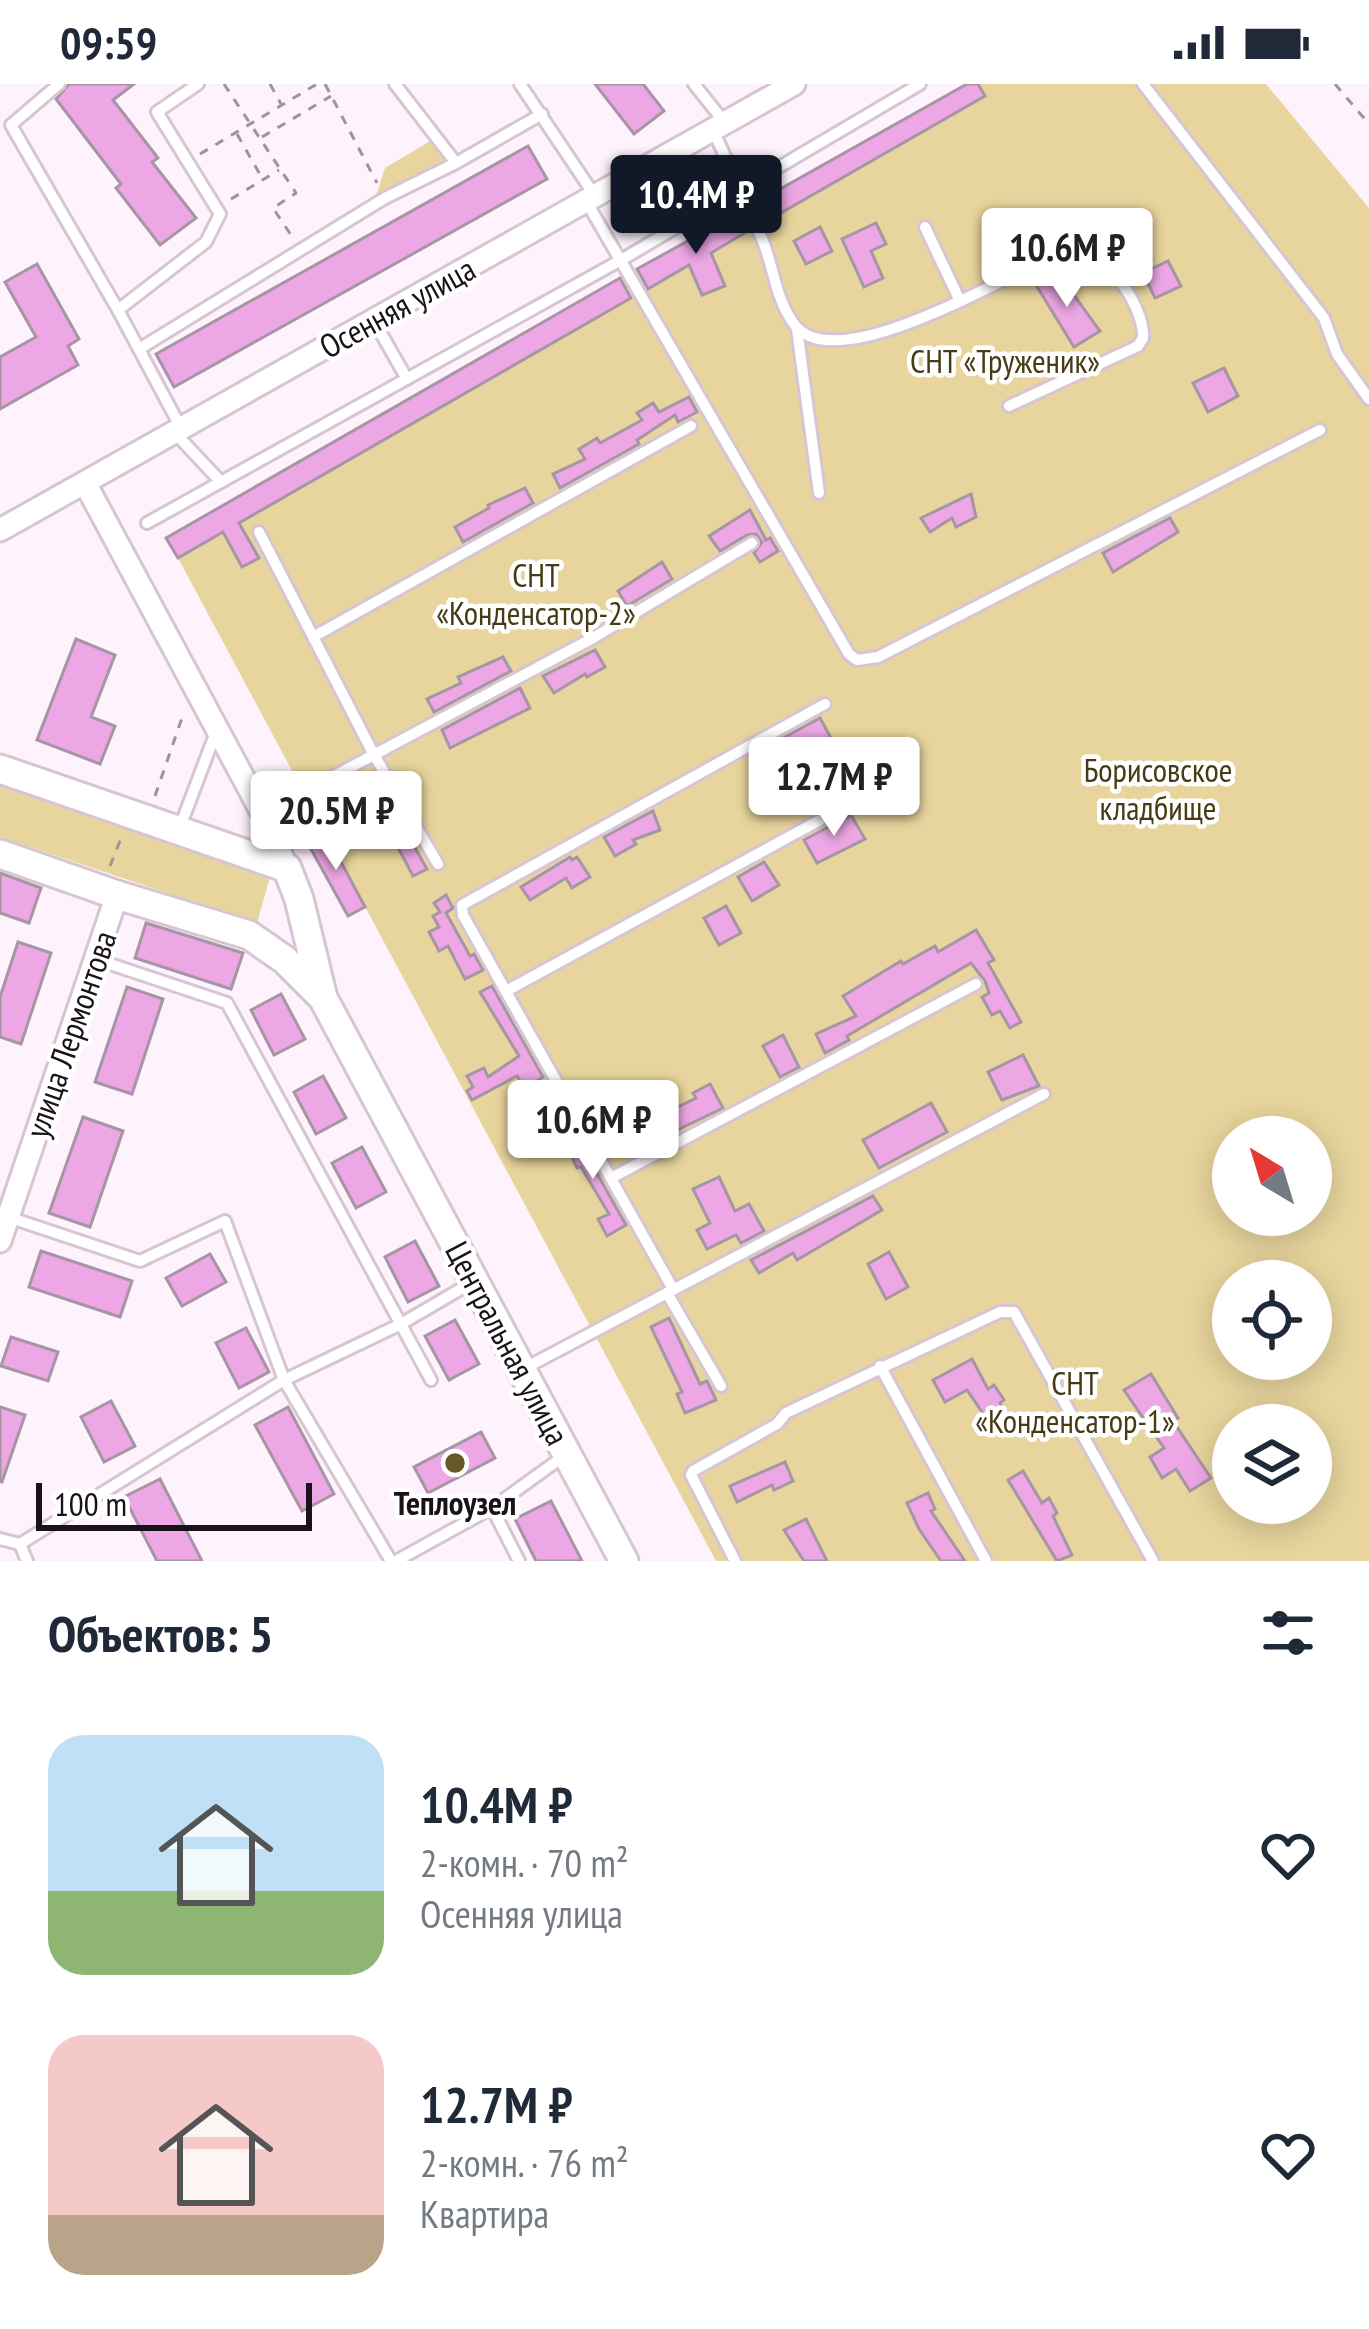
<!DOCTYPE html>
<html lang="ru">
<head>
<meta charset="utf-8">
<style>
  body { margin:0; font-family:"PT Sans Narrow",sans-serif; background:#f2f2f3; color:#1f2937; height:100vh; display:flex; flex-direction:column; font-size:45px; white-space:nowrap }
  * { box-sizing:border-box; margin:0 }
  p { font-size:39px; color:#747a83 }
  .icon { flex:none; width:66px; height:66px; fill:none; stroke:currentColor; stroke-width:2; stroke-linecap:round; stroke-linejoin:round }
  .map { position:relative; height:1477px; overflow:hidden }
  .panel { display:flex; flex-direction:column; background:#fff; flex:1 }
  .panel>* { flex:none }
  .needle { width:78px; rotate:322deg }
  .tools { position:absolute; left:1212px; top:1032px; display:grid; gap:24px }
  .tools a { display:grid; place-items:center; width:120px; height:120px; border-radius:50%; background:#fff; box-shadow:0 6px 30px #0003; font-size:60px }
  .scale { position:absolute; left:36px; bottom:30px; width:276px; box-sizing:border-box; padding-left:12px; border:6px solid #191218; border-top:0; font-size:33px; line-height:42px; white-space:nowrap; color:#191218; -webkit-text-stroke:9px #fff; paint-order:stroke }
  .price { position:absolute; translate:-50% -102px; padding:0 27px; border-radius:12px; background:#fff; color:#222; font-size:39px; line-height:78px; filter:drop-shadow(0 3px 6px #0008) }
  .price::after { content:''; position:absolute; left:50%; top:72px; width:36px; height:27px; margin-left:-18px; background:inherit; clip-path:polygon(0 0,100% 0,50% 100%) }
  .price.active { background:#111827; color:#fff }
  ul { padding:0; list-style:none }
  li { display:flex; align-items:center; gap:36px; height:300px; padding:0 48px }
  li span { display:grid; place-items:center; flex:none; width:336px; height:240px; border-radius:36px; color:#555 }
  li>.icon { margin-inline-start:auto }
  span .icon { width:144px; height:144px; fill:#fffc; stroke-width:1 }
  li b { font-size:51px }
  h2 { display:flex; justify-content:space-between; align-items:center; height:144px; padding:0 48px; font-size:51px }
  .status { display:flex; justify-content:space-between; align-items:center; height:84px; padding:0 60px; background:#fff; direction:ltr }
  .status svg { height:33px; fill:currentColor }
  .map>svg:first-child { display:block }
</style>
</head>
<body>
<div class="status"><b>09:59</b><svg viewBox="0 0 49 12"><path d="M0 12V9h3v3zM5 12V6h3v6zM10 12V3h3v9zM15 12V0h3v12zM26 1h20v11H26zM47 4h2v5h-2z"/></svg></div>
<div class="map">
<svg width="1369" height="1477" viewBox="0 0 1369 1477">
  <rect width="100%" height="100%" fill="#fef3fc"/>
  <!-- green -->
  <g fill="#e8d59d" fill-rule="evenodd">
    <path d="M978 0H1266L1369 124V1477H716L178 474 984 13ZM1233 1053H1311V1131H1233ZM1233 1197H1311V1275H1233ZM1233 1341H1311V1419H1233Z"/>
    <polygon points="432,56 445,77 373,121 385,84"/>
    <polygon points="0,699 270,793 257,839 0,753"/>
  </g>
  <!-- building -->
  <g fill="#eca7e4" stroke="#a695a4" stroke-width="3">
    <polygon points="69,0 134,0 113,16 158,74 152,78 196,134 160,161 116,104 121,100 56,15"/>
    <polygon points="595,0 643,0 664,27 634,50"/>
    <polygon points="967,0 978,0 985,12 765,138 757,118"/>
    <polygon points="528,62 547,95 174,303 156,270"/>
    <polygon points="740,128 748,147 711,169 725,202 702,211 689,181 648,205 637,185"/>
    <polygon points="876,139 886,160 871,167 883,194 864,203 842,155"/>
    <polygon points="820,143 832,167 806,180 794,157"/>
    <polygon points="1168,177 1181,202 1155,214 1143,189"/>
    <polygon points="37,180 79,255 68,262 78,281 0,325 0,273 36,253 5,198"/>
    <polygon points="1057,188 1100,247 1074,263 1036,201"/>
    <polygon points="620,194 631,214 239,439 259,474 242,483 223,448 178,474 166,454"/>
    <polygon points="1224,284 1238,312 1208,328 1193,299"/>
    <polygon points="689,313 697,328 678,338 675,331 637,356 639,360 560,404 553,390 585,375 579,365 597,354 600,359 642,336 637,329 653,319 659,328"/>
    <polygon points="525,404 533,419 463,458 455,443 489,424 488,421"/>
    <polygon points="971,410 976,433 956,443 952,434 930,448 921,434"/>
    <polygon points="750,426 766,456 770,454 778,467 760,478 754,469 762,458 756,450 747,451 720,467 709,452"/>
    <polygon points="1170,434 1178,448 1113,488 1103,469"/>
    <polygon points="662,478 672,495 627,522 618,507"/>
    <polygon points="76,555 115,571 91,633 115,642 100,680 37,656"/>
    <polygon points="595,566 605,583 587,593 585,590 554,609 543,592"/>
    <polygon points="503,573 511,587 434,628 427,615 461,599 458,593"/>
    <polygon points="520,604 530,624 450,664 442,646"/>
    <polygon points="820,634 832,656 814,666 808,656 769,677 763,665"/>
    <polygon points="382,705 427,785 413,792 394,756 388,759 365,715"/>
    <polygon points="653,727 660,746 633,756 636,760 615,772 604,753"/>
    <polygon points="851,731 865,755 817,779 804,756"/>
    <polygon points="324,746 365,823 348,832 306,756"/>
    <polygon points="570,773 572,776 577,773 590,793 572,804 566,794 530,816 521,803"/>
    <polygon points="764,778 779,801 752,817 738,793"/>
    <polygon points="0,789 41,804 29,839 0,829"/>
    <polygon points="446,811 453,824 446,829 470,872 474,870 483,886 465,895 448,862 439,867 429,848 439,843 433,832 440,828 434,819"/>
    <polygon points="726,822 741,849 719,861 704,834"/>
    <polygon points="146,839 243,869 231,905 135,874"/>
    <polygon points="976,846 994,876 988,879 1021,938 1010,944 1000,927 992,931 982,913 989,909 985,897 971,879 847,952 849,956 825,969 816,950 856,932 843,912 901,877 903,880 935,862 938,868"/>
    <polygon points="18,858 51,869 21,960 0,953 0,913"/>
    <polygon points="492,902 543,993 525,1005 517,992 472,1016 467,1007 473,1003 467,992 484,984 488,993 519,972 480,908"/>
    <polygon points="127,903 163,915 132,1010 95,998"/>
    <polygon points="281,910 305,955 274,971 251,926"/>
    <polygon points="783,951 799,983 780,993 763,962"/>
    <polygon points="1023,971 1039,1002 1002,1016 988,988"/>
    <polygon points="323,992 346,1034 316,1050 294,1008"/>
    <polygon points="710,1000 723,1024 652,1058 643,1040 696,1014 693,1009"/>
    <polygon points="931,1019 947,1048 879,1084 863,1056"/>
    <polygon points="83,1033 123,1047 90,1143 49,1129"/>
    <polygon points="569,1040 626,1141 607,1152 598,1135 609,1130 581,1083 577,1084 559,1045"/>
    <polygon points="362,1063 386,1108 356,1124 332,1079"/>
    <polygon points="719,1093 735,1127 749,1120 764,1147 741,1159 736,1151 707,1165 697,1146 710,1139 693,1105"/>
    <polygon points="873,1112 882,1126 797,1176 793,1169 759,1189 751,1176"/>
    <polygon points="415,1157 439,1202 408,1218 385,1173"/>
    <polygon points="41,1167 132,1197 120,1233 29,1203"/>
    <polygon points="889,1168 908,1203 886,1215 868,1180"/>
    <polygon points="210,1170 226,1198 182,1222 166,1194"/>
    <polygon points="669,1234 700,1300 707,1297 716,1316 685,1329 677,1310 682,1308 651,1243"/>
    <polygon points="455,1236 479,1280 449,1296 425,1252"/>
    <polygon points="246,1244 269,1288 239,1304 216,1259"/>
    <polygon points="11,1253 58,1268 48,1297 1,1282"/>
    <polygon points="972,1275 988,1305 994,1301 1004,1316 1000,1319 1011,1342 991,1352 982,1336 986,1334 967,1306 945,1318 933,1296"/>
    <polygon points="1151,1290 1178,1334 1173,1337 1211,1394 1190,1407 1176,1385 1162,1394 1150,1373 1164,1364 1124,1306"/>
    <polygon points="111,1317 135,1362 104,1378 81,1333"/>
    <polygon points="0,1323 25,1331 2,1398 0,1397"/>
    <polygon points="288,1323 334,1410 302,1427 255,1341"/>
    <polygon points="481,1348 495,1374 428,1409 414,1383"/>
    <polygon points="785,1378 793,1397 774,1406 772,1401 737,1418 730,1402"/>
    <polygon points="1023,1387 1042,1419 1049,1414 1057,1429 1053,1432 1072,1471 1057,1477 1008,1396"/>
    <polygon points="160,1395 202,1477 157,1477 124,1413"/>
    <polygon points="928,1409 935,1425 931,1427 965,1477 941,1477 919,1445 907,1419"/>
    <polygon points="551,1417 582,1477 536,1477 515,1435"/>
    <polygon points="806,1435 827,1477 804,1477 784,1446"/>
  </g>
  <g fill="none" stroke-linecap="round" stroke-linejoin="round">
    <defs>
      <g id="service">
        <polyline points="59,0 11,41 118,226"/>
        <polyline points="395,0 456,79 542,30"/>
        <polyline points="520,0 595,112"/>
        <polyline points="694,0 725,39"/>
        <polyline points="1143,0 1324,234 1337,270 1369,315"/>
        <path d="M713 46C729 82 747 118 762 155 774 183 775 214 794 240 835 297 1012 188 1063 167 1100 156 1145 221 1143 254L1138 262 1009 322"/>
        <polyline points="586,117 849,570 857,576 878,573 1320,346"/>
        <polyline points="925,143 960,217"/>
        <polyline points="374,237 407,295"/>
        <polyline points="797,245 819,409"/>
        <polyline points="139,265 385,114 456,79"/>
        <polyline points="181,344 118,226 206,158 220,130 157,28 198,0"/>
        <polyline points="175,349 221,398"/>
        <polyline points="147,439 621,176 920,0"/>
        <polyline points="259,448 374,671 438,780"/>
        <polyline points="313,553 691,342"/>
        <polyline points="263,730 593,554 752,459"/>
        <polyline points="180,743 216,648"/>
        <polyline points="95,875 227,919 431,1296"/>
        <polyline points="506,907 886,700"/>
        <polyline points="611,1094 976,900"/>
        <polyline points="8,1133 140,1177 225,1137 284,1296 391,1477"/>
        <polyline points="673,1205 463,831 462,821 825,620"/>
        <polyline points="667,1209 721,1302"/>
        <polyline points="880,1282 986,1477"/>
        <polyline points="525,1284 1044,1010"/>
        <polyline points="492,1424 519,1477"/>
        <polyline points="0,1455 20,1460 27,1477"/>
        <polyline points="20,1460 284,1296 401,1240 471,1199"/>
        <polyline points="396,1477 492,1424 564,1372"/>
        <polyline points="735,1477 691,1391 693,1387 777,1340 786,1329 1000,1228 1014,1228 1153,1477"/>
      </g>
      <g id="minor">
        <polyline points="85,399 267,738 287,784"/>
        <polyline points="0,446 794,0"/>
        <polyline points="0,1157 117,811"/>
      </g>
      <g id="tertiary">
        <polyline points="0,685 287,784 299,815 322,910"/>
        <polyline points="0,770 117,811 249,851 285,876 323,914 624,1477"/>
      </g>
    </defs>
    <!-- service casing -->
    <use href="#service" stroke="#d7c5d4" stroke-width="16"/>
    <!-- minor casing -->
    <use href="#minor" stroke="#d7c5d4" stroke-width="27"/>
    <!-- tertiary casing -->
    <use href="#tertiary" stroke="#d7c5d4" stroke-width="33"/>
    <!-- path -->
    <g stroke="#9e949c" stroke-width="3" stroke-dasharray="9 9" stroke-linecap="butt">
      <polyline points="224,0 296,109 273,124 291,151"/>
      <polyline points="270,0 281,20"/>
      <polyline points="325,0 377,99"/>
      <polyline points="1335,0 1369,40"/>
      <polyline points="237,50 262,94"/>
      <polyline points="262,53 331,12"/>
      <polyline points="200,70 317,0"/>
      <polyline points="231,115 279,86"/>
      <polyline points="155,712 183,631"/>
      <polyline points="110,782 122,752"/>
    </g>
    <!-- service -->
    <use href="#service" stroke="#fff" stroke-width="10"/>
    <!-- minor -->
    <use href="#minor" stroke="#fff" stroke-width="21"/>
    <!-- tertiary -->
    <use href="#tertiary" stroke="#fff" stroke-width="27"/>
  </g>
  <!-- markers -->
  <circle fill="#675825" stroke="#fff" stroke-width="4.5" cx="455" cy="1379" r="12"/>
  <g text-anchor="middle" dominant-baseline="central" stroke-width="9" stroke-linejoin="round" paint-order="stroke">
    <!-- street labels -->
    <g font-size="33" fill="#191218" stroke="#fff">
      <text transform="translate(397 223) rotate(-29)">Осенняя улица</text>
      <text transform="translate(70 950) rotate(-71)">улица Лермонтова</text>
      <text transform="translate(508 1259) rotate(62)">Центральная улица</text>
    </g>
    <!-- park labels -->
    <g font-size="33" fill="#473b15" stroke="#fff">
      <text x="1005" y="276">СНТ «Труженик»</text>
      <text x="536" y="490">СНТ<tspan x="536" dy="38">«Конденсатор-2»</tspan></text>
      <text x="1158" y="685">Борисовское<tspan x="1158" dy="38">кладбище</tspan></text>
      <text x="1075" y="1298">СНТ<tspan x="1075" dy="38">«Конденсатор-1»</tspan></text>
    </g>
    <!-- poi labels -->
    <g font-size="33" font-weight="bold" fill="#191218" stroke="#fff">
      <text x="455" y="1418">Теплоузел</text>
    </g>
  </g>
</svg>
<div class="tools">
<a><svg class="needle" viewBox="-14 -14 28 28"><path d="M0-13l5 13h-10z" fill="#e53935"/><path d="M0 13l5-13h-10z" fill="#747a83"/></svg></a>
<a><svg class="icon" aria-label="locate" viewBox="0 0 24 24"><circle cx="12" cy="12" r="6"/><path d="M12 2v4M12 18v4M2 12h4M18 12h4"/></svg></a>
<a><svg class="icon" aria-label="layers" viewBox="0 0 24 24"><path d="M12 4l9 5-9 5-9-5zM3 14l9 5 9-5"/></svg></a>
</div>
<div class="scale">100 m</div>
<b class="price active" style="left:696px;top:173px">10.4M ₽</b>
<b class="price" style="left:1067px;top:226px">10.6M ₽</b>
<b class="price" style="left:834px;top:755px">12.7M ₽</b>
<b class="price" style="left:336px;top:789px">20.5M ₽</b>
<b class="price" style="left:593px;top:1098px">10.6M ₽</b>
</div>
<section class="panel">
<h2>Объектов: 5<svg class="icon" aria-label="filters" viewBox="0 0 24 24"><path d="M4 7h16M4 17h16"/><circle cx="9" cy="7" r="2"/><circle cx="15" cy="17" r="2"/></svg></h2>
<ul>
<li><span style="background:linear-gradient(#bfe0f5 65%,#8fb573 0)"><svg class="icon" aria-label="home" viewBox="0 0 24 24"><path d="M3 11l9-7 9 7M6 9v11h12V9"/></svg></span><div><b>10.4M ₽</b><p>2-комн. · 70 m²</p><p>Осенняя улица</p></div><svg class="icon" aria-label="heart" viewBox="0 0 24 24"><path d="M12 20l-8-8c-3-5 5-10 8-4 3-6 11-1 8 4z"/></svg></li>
<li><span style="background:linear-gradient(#f6c9c9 75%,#b9a48a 0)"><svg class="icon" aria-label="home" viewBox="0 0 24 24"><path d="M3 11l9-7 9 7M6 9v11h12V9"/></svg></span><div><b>12.7M ₽</b><p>2-комн. · 76 m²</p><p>Квартира</p></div><svg class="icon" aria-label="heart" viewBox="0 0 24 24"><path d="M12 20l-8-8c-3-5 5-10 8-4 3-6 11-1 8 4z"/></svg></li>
</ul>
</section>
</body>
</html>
